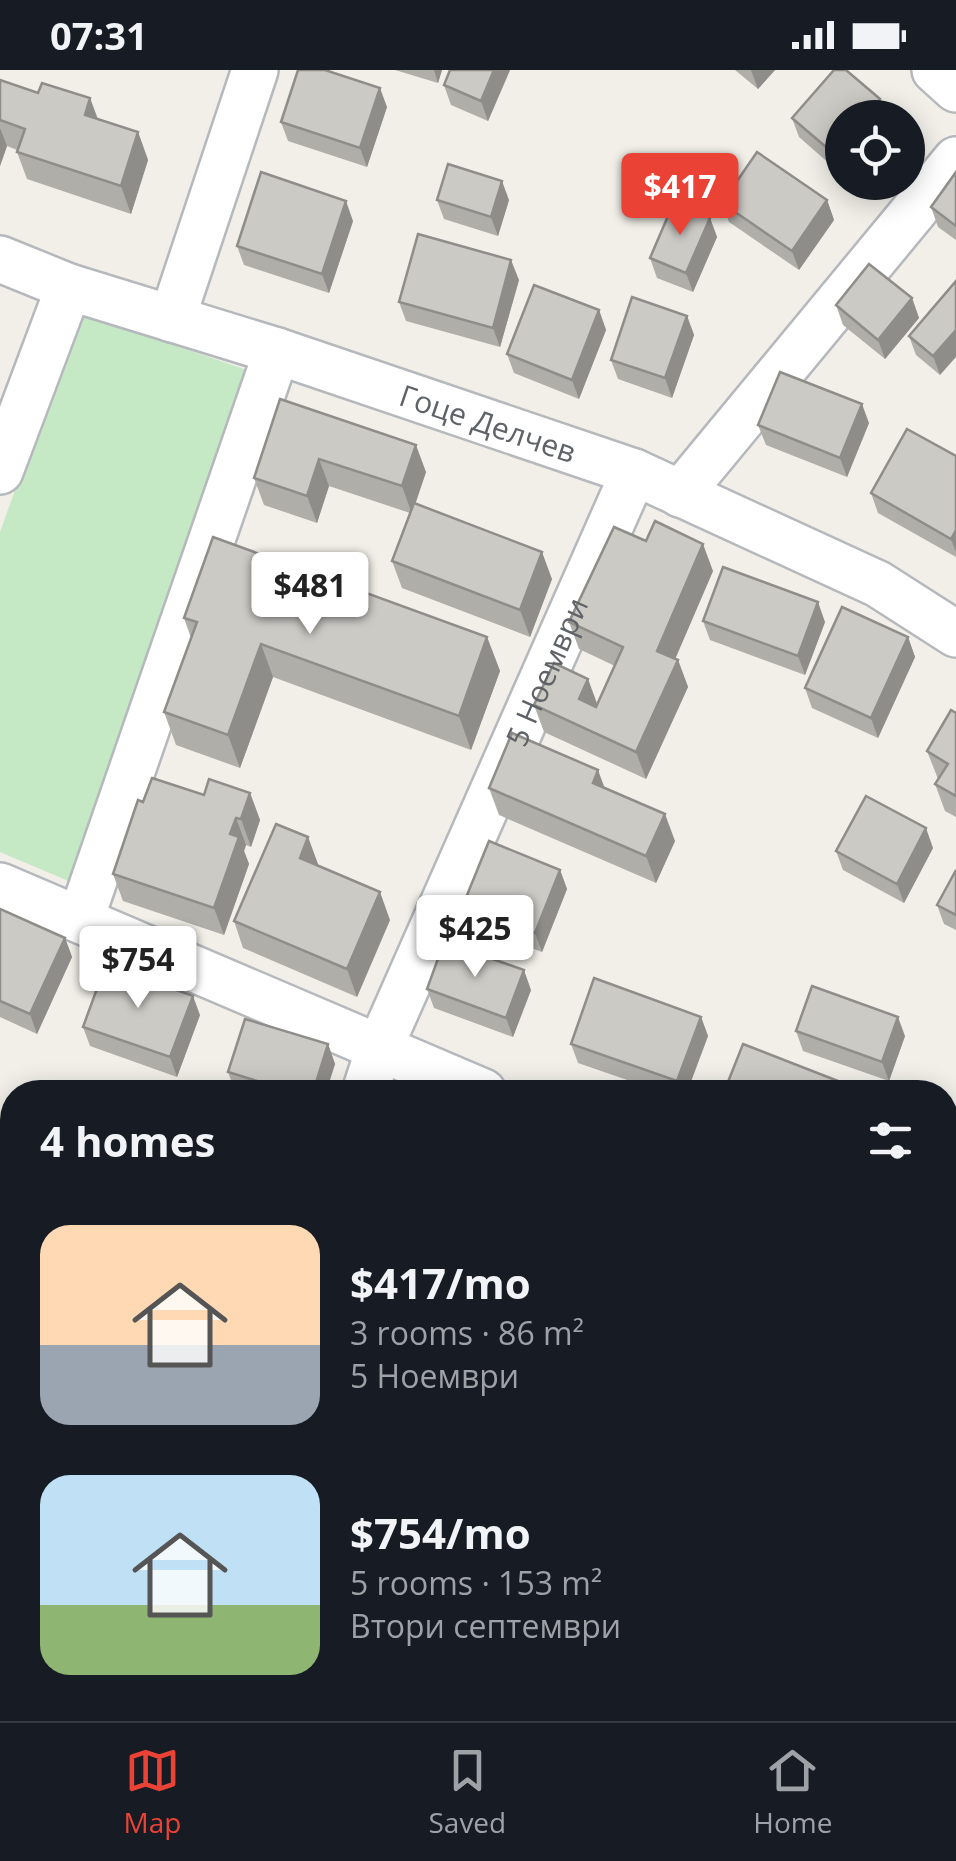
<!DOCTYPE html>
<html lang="en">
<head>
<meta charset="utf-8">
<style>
  body { margin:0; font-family:"Open Sans",sans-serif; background:#20242c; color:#f1f3f6; height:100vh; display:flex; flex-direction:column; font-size:38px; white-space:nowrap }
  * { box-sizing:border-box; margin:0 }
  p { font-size:32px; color:#9ea1a6 }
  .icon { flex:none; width:55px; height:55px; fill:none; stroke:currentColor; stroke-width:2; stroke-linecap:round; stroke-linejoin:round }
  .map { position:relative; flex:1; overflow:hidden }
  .details { position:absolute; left:0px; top:1010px; width:958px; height:642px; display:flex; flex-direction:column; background:#171b24; border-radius:40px 40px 0 0; box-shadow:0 5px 25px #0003 }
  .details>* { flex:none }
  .controls { position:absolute; left:825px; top:30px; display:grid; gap:20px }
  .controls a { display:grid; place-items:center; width:100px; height:100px; border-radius:50%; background:#171b24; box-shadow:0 5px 25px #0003; font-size:50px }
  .price { position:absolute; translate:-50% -85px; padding:0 22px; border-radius:10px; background:#fff; color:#222; font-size:32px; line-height:65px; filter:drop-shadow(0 2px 5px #0008) }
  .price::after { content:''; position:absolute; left:50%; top:60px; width:30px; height:22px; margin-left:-15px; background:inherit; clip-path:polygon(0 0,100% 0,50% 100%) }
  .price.selected { background:#ea4335; color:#fff }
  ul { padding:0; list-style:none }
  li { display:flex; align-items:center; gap:30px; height:250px; padding:0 40px }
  li span { display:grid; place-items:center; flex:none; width:280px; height:200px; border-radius:30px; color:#555 }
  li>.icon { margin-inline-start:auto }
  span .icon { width:120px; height:120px; fill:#fffc; stroke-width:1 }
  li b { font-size:42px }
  h2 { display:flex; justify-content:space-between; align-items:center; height:120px; padding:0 40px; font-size:42px }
  .status { display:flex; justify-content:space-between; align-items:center; height:70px; padding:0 50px; background:#171b24; direction:ltr }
  .status svg { height:28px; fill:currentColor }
  .dock { display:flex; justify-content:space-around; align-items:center; height:140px; border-top:2px solid #363941; background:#171b24; font-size:28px; color:#9ea1a6 }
  .dock a { display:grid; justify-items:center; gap:5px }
  .dock .selected { color:#ea4335 }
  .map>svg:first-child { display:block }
</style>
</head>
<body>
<div class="status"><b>07:31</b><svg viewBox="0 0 49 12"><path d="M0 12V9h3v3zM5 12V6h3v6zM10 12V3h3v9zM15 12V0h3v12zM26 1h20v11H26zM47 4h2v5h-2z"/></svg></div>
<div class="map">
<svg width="956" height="1651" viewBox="0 0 956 1651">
  <rect width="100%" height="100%" fill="#f1efe8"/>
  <!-- green -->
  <polygon fill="#c5e8c5" points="79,243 250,301 71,812 0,782 0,462"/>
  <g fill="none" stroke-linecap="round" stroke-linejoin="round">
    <defs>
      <g id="minor">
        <polyline points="935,0 956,19"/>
        <path id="s1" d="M0 189 69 217 277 281 634 402 878 514 956 564"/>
        <polyline points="172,249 255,0"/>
        <polyline points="0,401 69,217"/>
        <polyline points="680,424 956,90"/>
        <polyline points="0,816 483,1022"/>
        <polyline points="81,848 277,281"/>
        <path id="s2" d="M365 1022 379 979 634 402"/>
        <polyline points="945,1216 956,1220"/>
        <polyline points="185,1651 188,1640"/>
        <polyline points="873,1651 956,1642"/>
      </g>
    </defs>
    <!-- minor casing -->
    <use href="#minor" stroke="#b5b8bc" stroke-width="50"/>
    <!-- minor -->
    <use href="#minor" stroke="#fff" stroke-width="45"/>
  </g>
  <!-- wall -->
  <g fill="#afaea9">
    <polygon points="395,0 442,0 438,13"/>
    <polygon points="510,0 488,51 451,35 444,15"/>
    <polygon points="735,0 775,0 758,19"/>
    <polygon points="0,10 38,23 90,28 98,49 138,62 148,90 131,144 27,109 17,82 17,80 7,76 0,96"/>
    <polygon points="880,29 886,48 842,48 842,100 840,103 799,67 792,48"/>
    <polygon points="387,37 367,97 288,71 281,52"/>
    <polygon points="956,102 956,170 938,157 931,137"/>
    <polygon points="437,130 509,130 498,166 444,149"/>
    <polygon points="827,130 834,150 799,200 729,152 722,133"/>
    <polygon points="710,148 717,167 693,222 657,208 650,188"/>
    <polygon points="353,151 329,223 244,195 237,176"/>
    <polygon points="519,210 500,277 406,251 399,232"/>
    <polygon points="956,211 940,305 916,285 909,266"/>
    <polygon points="912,228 919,248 885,289 843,255 836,235"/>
    <polygon points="599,240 606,260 579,329 514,303 507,284"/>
    <polygon points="687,246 694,265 672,328 618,309 611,290"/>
    <polygon points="280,329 426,402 415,433 552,509 530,567 402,518 392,491 410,443 329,416 317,453 264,435 254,408"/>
    <polygon points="869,353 847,407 766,375 758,355"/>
    <polygon points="956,386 956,487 878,443 871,423"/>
    <polygon points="713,501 675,589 678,590 688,617 646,709 544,662 534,635 597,634 615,596 579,579 569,552"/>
    <polygon points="184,548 487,567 500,601 471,680 273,607 240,698 176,675 164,642 191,568"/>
    <polygon points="703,551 825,552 805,605 710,570"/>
    <polygon points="908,567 915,587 878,668 812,638 805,618"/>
    <polygon points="956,643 956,747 945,741 935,714 938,709 927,681"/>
    <polygon points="489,718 605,718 675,771 656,813 499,745"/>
    <polygon points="250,723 260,750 251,777 246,775 244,781 249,794 224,865 123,831 113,804 143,732 204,725"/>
    <polygon points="308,767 318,795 390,850 357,927 243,878 234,851"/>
    <polygon points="933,778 904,833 843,800 836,781"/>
    <polygon points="560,800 567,819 542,882 470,855 463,835"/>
    <polygon points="956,800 956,860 944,854 937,835"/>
    <polygon points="0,839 65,868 72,887 37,964 0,947"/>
    <polygon points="427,919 531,920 513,967 434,938"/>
    <polygon points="200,945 177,1007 90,976 83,957"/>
    <polygon points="701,947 708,966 687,1022 662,1022 578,993 571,974"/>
    <polygon points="796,961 905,966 889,1011 803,981"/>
    <polygon points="328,974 335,994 326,1022 240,1022 235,1021 228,1002"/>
    <polygon points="0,1074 12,1080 12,1145 8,1153 0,1149"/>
    <polygon points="0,1174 12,1180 12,1233 0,1228"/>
    <polygon points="945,1233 956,1237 956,1336 945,1332"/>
    <polygon points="91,1640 134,1640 131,1651"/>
  </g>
  <!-- shaded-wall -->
  <g fill="#8f8d8a">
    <polygon points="434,0 442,0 438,13"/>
    <polygon points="494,0 510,0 488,51 481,31"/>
    <polygon points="751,0 775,0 758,19"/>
    <polygon points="380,18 387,37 367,97 360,78"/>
    <polygon points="90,28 100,56 85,45"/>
    <polygon points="880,29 886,48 864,48"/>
    <polygon points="0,58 7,76 0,96"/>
    <polygon points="138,62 148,90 131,144 121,116"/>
    <polygon points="842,73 842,100 840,103 833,83"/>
    <polygon points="502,111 509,130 498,166 491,147"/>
    <polygon points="827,130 834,150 799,200 792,181"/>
    <polygon points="346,131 353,151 329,223 322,204"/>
    <polygon points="710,148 717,167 693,222 686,203"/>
    <polygon points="511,190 519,210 500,277 493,258"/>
    <polygon points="912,228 919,248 885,289 878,270"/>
    <polygon points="599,240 606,260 579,329 572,310"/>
    <polygon points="687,246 694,265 672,328 665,308"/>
    <polygon points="956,260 956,287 940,305 933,286"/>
    <polygon points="862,334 869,353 847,407 840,388"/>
    <polygon points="416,375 426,402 412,444 402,416"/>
    <polygon points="319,389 329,416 317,453 307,426"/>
    <polygon points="956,460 956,482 951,469"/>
    <polygon points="703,474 713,501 667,608 657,581"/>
    <polygon points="542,482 552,509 530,567 520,540"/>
    <polygon points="818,532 825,552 805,605 798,586"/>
    <polygon points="487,567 500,601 471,680 459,646"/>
    <polygon points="908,567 915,587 878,668 871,648"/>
    <polygon points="261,574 273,607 240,698 228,665"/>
    <polygon points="678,590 688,617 646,709 636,682"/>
    <polygon points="588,609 598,636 589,656 579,629"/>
    <polygon points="598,700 608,727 593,713"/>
    <polygon points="250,723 260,750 251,777 241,749"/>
    <polygon points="665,744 675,771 656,813 646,786"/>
    <polygon points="236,748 246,775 244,781 249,794 224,865 214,838 230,764"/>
    <polygon points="926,758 933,778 904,833 897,814"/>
    <polygon points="308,767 318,794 310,815 300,788"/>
    <polygon points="560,800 567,819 542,882 535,863"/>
    <polygon points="380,822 390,850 357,927 347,899"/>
    <polygon points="65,868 72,887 37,964 30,944"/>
    <polygon points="524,900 531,920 513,967 506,948"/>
    <polygon points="193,926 200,945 177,1007 170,987"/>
    <polygon points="701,947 708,966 687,1022 682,1022 677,1011"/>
    <polygon points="898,947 905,966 889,1011 882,992"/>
    <polygon points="328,974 335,994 326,1022 313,1022"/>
    <polygon points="956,1060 956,1099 946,1129 945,1091"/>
    <polygon points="12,1098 12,1145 8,1153 0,1131 0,1123"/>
    <polygon points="956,1304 956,1331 951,1318"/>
    <polygon points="946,1349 950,1359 945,1374 945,1352"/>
    <polygon points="12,1544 12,1582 0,1614 0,1576"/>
    <polygon points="127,1640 134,1640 131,1651"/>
  </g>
  <!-- building -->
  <g fill="#cccac5" stroke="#8f8d8a" stroke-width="2.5">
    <polygon points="298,0 325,0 380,18 360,78 281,52"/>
    <polygon points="450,0 494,0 481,31 444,15"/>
    <polygon points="834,0 846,0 880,29 864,48 842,48 842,73 833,83 792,48"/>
    <polygon points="0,10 38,23 42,13 90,28 85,45 138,62 121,116 17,82 25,59 0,50"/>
    <polygon points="757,82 827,130 792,181 722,133"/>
    <polygon points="448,94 502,111 491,147 437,130"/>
    <polygon points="261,102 346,131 322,204 237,176"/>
    <polygon points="956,102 956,156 931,137"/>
    <polygon points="674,132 710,148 686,203 650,188"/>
    <polygon points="418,164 511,190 493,258 399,232"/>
    <polygon points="869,194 912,228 878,270 836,235"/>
    <polygon points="956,211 956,260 933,286 909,266"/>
    <polygon points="534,215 599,240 572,310 507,284"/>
    <polygon points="632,227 687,246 665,308 611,290"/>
    <polygon points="780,302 862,334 840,388 758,355"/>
    <polygon points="280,329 416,375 402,416 319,389 307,426 254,408"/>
    <polygon points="907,359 956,386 956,460 951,469 871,423"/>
    <polygon points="414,433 542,482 520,540 392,491"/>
    <polygon points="655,451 703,474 657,581 678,590 636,682 534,635 554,593 588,609 579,629 596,637 623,577 569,552 614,457 646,471"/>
    <polygon points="213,467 487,567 459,646 261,574 228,665 164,642 197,552 184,548"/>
    <polygon points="723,497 818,532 798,586 703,551"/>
    <polygon points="842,537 908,567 871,648 805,618"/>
    <polygon points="951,640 956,643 956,726 935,714 948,694 927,681"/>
    <polygon points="512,663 598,700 593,713 665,744 646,786 489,718"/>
    <polygon points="152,708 204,725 209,709 250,723 241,749 236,748 230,764 239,767 214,838 113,804 138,730 143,732"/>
    <polygon points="866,726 926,758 897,814 836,781"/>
    <polygon points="276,754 308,767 300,788 380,822 347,899 234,851"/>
    <polygon points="489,771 560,800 535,863 463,835"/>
    <polygon points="956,800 956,845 937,835"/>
    <polygon points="0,839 65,868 30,944 0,931"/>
    <polygon points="444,872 524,900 506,948 427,919"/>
    <polygon points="106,894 193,926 170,987 83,957"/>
    <polygon points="594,908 701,947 677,1011 571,974"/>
    <polygon points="812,916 898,947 882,992 796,961"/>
    <polygon points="245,949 328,974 313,1022 293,1022 228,1002"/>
    <polygon points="743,974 861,1020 860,1022 724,1022"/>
    <polygon points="376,1016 393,1022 374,1022"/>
    <polygon points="898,1017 914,1022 896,1022"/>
    <polygon points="945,1033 956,1037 956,1060 945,1091"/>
    <polygon points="0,1074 12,1080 12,1098 0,1123"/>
    <polygon points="0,1174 12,1180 12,1210 0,1205"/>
    <polygon points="945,1233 956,1237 956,1304 951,1318 945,1315"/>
    <polygon points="956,1474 956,1515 952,1475"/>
    <polygon points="0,1517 12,1522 12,1544 0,1576"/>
  </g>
  <g text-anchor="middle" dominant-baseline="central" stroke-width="8" stroke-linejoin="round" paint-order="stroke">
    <!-- street labels -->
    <g font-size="30" fill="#5f6368" stroke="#fff">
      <text stroke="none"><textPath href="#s1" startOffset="515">Гоце Делчев</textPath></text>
      <text stroke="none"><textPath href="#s2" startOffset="458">5 Ноември</textPath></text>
    </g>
  </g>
</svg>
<div class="controls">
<a><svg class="icon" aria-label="locate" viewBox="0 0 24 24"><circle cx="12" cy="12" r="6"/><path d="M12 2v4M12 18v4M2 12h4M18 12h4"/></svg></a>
</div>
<b class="price selected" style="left:680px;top:168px">$417</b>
<b class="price" style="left:310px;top:567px">$481</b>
<b class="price" style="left:475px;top:910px">$425</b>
<b class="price" style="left:138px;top:941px">$754</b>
<section class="details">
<h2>4 homes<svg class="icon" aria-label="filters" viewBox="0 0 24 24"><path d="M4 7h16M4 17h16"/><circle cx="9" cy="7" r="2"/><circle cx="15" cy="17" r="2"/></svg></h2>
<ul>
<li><span style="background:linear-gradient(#ffd9b3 60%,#9aa5b1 0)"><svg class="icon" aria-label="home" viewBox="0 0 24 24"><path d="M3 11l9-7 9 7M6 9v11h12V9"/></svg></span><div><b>$417/mo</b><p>3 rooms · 86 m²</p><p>5 Ноември</p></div></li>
<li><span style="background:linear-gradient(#bfe0f5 65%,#8fb573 0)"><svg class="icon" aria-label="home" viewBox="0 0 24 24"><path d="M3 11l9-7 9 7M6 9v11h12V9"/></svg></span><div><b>$754/mo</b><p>5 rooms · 153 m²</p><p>Втори септември</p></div></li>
</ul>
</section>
</div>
<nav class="dock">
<a class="selected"><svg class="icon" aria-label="map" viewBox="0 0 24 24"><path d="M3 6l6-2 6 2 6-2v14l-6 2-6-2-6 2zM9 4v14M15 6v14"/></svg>Map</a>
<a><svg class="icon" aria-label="saved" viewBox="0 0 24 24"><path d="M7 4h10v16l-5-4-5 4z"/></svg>Saved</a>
<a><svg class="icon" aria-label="home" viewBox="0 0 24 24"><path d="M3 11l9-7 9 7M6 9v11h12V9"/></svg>Home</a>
</nav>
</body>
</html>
